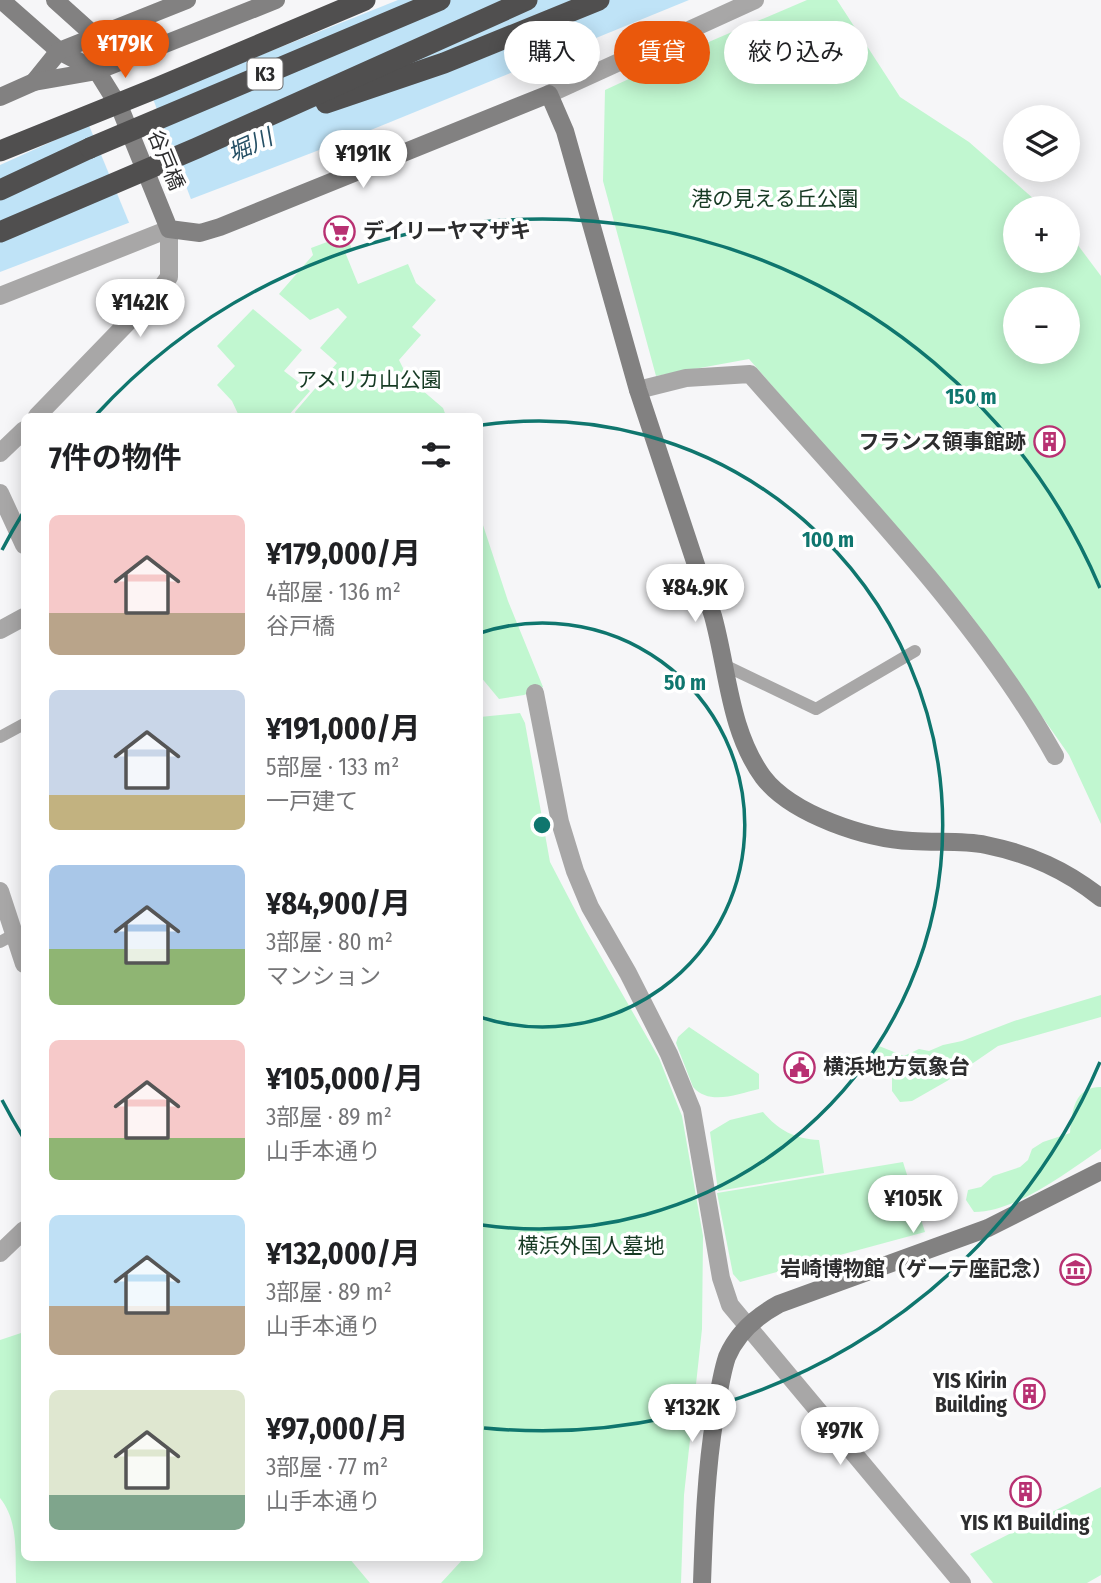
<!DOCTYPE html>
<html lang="ja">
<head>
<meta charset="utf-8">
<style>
  body { margin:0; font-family:"Fira Sans Condensed","Noto Sans JP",sans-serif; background:#f6f6f6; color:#202124; height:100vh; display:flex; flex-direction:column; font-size:26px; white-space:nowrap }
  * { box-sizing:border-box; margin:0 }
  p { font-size:23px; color:#757577 }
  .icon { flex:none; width:38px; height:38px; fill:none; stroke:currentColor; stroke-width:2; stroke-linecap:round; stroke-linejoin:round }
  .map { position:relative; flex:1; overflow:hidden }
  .side { position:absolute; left:21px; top:413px; width:462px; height:1148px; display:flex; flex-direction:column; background:#fff; border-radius:10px; box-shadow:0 4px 18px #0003 }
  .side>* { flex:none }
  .top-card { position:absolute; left:504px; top:21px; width:492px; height:63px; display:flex; gap:14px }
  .tools { position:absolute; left:1003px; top:105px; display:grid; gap:14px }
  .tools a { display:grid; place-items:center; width:77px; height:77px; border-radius:50%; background:#fff; box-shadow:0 4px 18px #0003; font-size:35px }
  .price { position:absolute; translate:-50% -60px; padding:0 16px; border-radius:24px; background:#fff; color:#222; font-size:23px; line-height:46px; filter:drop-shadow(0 2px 4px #0008) }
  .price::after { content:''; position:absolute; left:50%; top:42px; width:21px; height:16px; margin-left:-10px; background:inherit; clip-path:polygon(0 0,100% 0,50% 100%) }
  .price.current { background:#ea580c; color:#fff }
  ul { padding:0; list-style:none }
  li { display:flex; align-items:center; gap:21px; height:175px; padding:0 28px }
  li span { display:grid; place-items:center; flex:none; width:196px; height:140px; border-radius:10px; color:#555 }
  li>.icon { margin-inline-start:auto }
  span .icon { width:84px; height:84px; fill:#fffc; stroke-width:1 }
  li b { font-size:30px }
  h2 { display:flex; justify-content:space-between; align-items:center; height:84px; padding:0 28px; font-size:30px }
  .chip { padding:0 24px; border-radius:32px; background:#fff; box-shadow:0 4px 18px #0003; font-size:24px; line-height:63px }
  .chip.current { background:#ea580c; color:#fff }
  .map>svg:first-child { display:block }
</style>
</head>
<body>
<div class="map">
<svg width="1101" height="1583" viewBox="0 0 1101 1583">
  <rect width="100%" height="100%" fill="#f6f6f8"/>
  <!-- green -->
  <g fill="#c1f7d0" fill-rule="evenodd">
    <path d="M807 0H837L900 97 969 142 1044 208H1015V261H1068V232L1101 276V824L1069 755 970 614 749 359 656 376 603 181 605 90 711 41ZM1015 299H1068V352H1015Z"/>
    <polygon points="346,235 352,249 345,252 358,284 408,264 416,283 436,300 412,327 421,335 399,360 408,378 443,408 446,416 296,416 295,412 337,363 320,348 347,317 338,308 310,320 279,294 313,255 311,248"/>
    <polygon points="253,309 302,350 284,371 310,391 288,416 239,416 232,401 217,385 235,366 217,346"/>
    <polygon points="480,516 508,601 543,687 524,695 499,699 480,676"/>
    <polygon points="520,713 525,723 550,862 585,929 659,1058 682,1116 703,1236 702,1329 684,1495 681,1583 441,1583 464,1558 480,1558 480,717"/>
    <polygon points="1101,995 1101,1017 998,1046 947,1081 912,1101 900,1102 892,1091 892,1078 879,1067 872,1056 879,1046 904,1056 919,1049 929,1051 943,1045 962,1041 1014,1021"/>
    <path d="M689 1027 759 1074V1089C737 1094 710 1106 693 1087L676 1043 678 1037Z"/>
    <path d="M1101 1087V1149C1067 1172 1016 1212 974 1212L966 1200 968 1190 981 1187 993 1176 1020 1167 1028 1160 1032 1149 1043 1142 1070 1133C1072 1111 1074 1087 1101 1087Z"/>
    <path d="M763 1112C778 1130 795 1139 819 1140L824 1173 718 1191 710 1132 730 1120Z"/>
    <polygon points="903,1162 925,1232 740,1282 733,1274 717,1193"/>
    <path d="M24 1332V1558H349L370 1583H16C15 1553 19 1522 0 1498V1340Z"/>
    <polygon points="1101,1487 1101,1575 1087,1583 993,1583 970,1554"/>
  </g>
  <!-- water -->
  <polygon fill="#bfe3f7" points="398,0 689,0 361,134 0,272 0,165 104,118"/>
  <!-- pier -->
  <polygon fill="#f6f6f8" points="152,96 192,202 130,225 88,123"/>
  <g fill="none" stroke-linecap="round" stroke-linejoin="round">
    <!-- lane -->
    <g stroke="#a8a7a7" stroke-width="12">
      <polyline points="724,665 816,709 915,651"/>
      <polyline points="0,737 24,724"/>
      <polyline points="0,942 13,935 22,938"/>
    </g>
    <!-- street -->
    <g stroke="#a8a7a7" stroke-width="18">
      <polyline points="549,94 755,0"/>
      <polyline points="0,296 169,229 169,277 161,288 37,416"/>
      <path d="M638 390 686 378 750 374C854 493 978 618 1055 756"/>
      <polyline points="0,453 24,430"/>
      <polyline points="0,493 24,545"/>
      <polyline points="0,630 24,617"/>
      <polyline points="535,693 560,822 575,871 590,907 628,973 669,1054 692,1110 721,1278 730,1305 962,1583"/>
      <polyline points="0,891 24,964"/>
      <polyline points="0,1253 24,1230"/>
    </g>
    <!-- secondary -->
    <g stroke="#828181" stroke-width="18">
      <polyline points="1,0 59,51 97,71"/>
      <path d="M55 0 95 36 97 71 120 108 169 229 200 233 220 227 549 94 565 131 638 390 713 616C728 670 729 730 763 777 792 815 867 839 912 841 936 843 962 840 986 845 1030 854 1066 870 1101 898"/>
      <polyline points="34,82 59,51 187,0"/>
      <polyline points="0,97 34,82 97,71 276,0"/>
      <path d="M702 1583C704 1527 706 1471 715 1416 718 1397 721 1375 727 1357 737 1333 757 1316 779 1304L988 1228 1101 1171"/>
    </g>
    <!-- highway -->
    <polyline stroke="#504f4f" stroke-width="21" points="0,190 90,148"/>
    <!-- highway-bridge -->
    <g stroke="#504f4f" stroke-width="21">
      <polyline points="326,103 444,63 599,0"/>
      <polyline points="90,148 440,0"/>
      <polyline points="0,151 159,87 365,0"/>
      <polyline points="0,232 197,148 527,0"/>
    </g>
  </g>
  <!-- distance rings -->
  <g fill="none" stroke="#0f766e" stroke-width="3.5">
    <path d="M480 633A202 202 0 1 1 480 1017"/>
    <path d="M482 425A404 404 0 1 1 482 1225"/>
    <path d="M1100 1062A606 606 0 0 1 484 1428M23 1137A606 606 0 0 1 2 1100M2 550A606 606 0 0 1 23 513M95 416A606 606 0 0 1 1100 588"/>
  </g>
  <!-- icons -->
  <defs>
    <symbol id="supermarket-ring" viewBox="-11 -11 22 22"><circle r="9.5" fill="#fff" stroke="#b83172" stroke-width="1.5"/><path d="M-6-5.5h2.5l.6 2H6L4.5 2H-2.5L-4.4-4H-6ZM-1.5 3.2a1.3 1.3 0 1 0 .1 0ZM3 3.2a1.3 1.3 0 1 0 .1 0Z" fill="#b83172"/></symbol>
    <symbol id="building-ring" viewBox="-11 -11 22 22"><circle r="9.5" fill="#fff" stroke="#b83172" stroke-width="1.5"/><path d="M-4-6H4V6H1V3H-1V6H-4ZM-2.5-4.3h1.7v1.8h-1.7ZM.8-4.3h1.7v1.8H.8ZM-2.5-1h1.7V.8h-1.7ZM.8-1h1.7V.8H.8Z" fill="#b83172"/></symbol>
    <symbol id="civic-ring" viewBox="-11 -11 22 22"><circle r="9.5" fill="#fff" stroke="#b83172" stroke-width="1.5"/><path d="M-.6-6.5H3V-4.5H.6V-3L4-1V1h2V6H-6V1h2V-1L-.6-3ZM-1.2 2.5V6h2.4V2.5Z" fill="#b83172"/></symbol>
    <symbol id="museum-ring" viewBox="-11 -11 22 22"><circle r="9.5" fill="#fff" stroke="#b83172" stroke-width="1.5"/><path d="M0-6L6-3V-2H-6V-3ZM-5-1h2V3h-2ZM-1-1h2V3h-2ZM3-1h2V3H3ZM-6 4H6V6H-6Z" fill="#b83172"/></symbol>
  </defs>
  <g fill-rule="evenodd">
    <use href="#supermarket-ring" x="322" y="214" width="35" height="35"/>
    <use href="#building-ring" x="1032" y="424" width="35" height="35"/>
    <use href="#civic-ring" x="782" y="1050" width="35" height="35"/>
    <use href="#museum-ring" x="1058" y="1252" width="35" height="35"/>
    <use href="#building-ring" x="1012" y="1376" width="35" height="35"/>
    <use href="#building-ring" x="1008" y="1474" width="35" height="35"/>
  </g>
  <g text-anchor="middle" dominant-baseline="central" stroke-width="7" stroke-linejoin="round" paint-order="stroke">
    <!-- shield labels -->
    <rect fill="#fff" stroke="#6c6c6d" stroke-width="2" x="247.5" y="58.5" width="35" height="31" rx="5"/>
    <g font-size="19" font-weight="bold" fill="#2d2d2e">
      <text x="265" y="74">K3</text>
    </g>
    <!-- street labels -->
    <g font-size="21" fill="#2d2d2e" stroke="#fff">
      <text transform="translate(166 160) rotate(68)">谷戸橋</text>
    </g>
    <!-- park labels -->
    <g font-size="21" fill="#163a23" stroke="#fff">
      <text x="775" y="199">港の見える丘公園</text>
      <text x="369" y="380">アメリカ山公園</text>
      <text x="591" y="1246">横浜外国人墓地</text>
    </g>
    <!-- poi labels -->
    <g font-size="21" font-weight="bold" fill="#2d2d2e" stroke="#fff" text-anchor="end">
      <text x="363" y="231" text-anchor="start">デイリーヤマザキ</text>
      <text x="1026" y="442">フランス領事館跡</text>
      <text x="823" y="1067" text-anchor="start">横浜地方気象台</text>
      <text x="1053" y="1269">岩崎博物館（ゲーテ座記念）</text>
      <text x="1007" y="1381">YIS Kirin<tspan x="1007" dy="24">Building</tspan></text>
      <text x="1025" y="1523" text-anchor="middle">YIS K1 Building</text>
    </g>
    <!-- water labels -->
    <g font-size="23" font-style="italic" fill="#275166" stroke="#fff">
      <text transform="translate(250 145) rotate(-24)">堀川</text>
    </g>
  </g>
  <circle cx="542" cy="825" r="10" fill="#0f766e" stroke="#fff" stroke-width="3.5"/>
  <g font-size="21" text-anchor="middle" font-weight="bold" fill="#0f766e" stroke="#fff" stroke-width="7" stroke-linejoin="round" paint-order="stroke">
    <text x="971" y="404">150 m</text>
    <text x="828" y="547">100 m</text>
    <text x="685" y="690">50 m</text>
  </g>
</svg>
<div class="tools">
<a><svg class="icon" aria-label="layers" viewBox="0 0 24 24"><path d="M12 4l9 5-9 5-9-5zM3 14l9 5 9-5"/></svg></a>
<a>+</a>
<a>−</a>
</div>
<b class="price current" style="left:125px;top:80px">¥179K</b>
<b class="price" style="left:363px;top:190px">¥191K</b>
<b class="price" style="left:140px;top:339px">¥142K</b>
<b class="price" style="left:695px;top:624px">¥84.9K</b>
<b class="price" style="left:913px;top:1235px">¥105K</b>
<b class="price" style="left:692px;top:1444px">¥132K</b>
<b class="price" style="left:840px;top:1467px">¥97K</b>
<div class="top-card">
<a class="chip">購入</a>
<a class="chip current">賃貸</a>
<a class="chip">絞り込み</a>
</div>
<section class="side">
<h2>7件の物件<svg class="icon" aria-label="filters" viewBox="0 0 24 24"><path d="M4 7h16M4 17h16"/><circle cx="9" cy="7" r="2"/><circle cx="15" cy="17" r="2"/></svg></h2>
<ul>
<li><span style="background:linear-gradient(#f6c9c9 70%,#b9a48a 0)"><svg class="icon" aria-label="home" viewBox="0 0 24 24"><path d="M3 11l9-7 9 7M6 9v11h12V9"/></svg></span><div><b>¥179,000/月</b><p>4部屋 · 136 m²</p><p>谷戸橋</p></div></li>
<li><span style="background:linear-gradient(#c9d6e8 75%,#c2b280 0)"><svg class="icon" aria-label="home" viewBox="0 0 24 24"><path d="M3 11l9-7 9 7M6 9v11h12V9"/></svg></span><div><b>¥191,000/月</b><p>5部屋 · 133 m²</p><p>一戸建て</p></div></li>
<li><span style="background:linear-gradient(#a9c7e8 60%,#8fb573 0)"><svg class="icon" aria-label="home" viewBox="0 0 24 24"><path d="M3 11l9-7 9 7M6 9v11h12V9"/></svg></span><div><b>¥84,900/月</b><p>3部屋 · 80 m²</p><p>マンション</p></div></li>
<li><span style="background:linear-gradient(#f6c9c9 70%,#8fb573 0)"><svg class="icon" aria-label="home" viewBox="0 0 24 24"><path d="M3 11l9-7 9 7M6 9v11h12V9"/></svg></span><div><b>¥105,000/月</b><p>3部屋 · 89 m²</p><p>山手本通り</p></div></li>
<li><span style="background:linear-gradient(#bfe0f5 65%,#b9a48a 0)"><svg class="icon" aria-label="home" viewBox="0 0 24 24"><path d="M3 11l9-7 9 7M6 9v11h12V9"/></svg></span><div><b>¥132,000/月</b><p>3部屋 · 89 m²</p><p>山手本通り</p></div></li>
<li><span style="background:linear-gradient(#dfe7d0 75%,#7fa58c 0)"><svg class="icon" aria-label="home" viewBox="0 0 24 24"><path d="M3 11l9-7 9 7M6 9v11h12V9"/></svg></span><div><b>¥97,000/月</b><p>3部屋 · 77 m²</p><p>山手本通り</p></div></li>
</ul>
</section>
</div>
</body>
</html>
